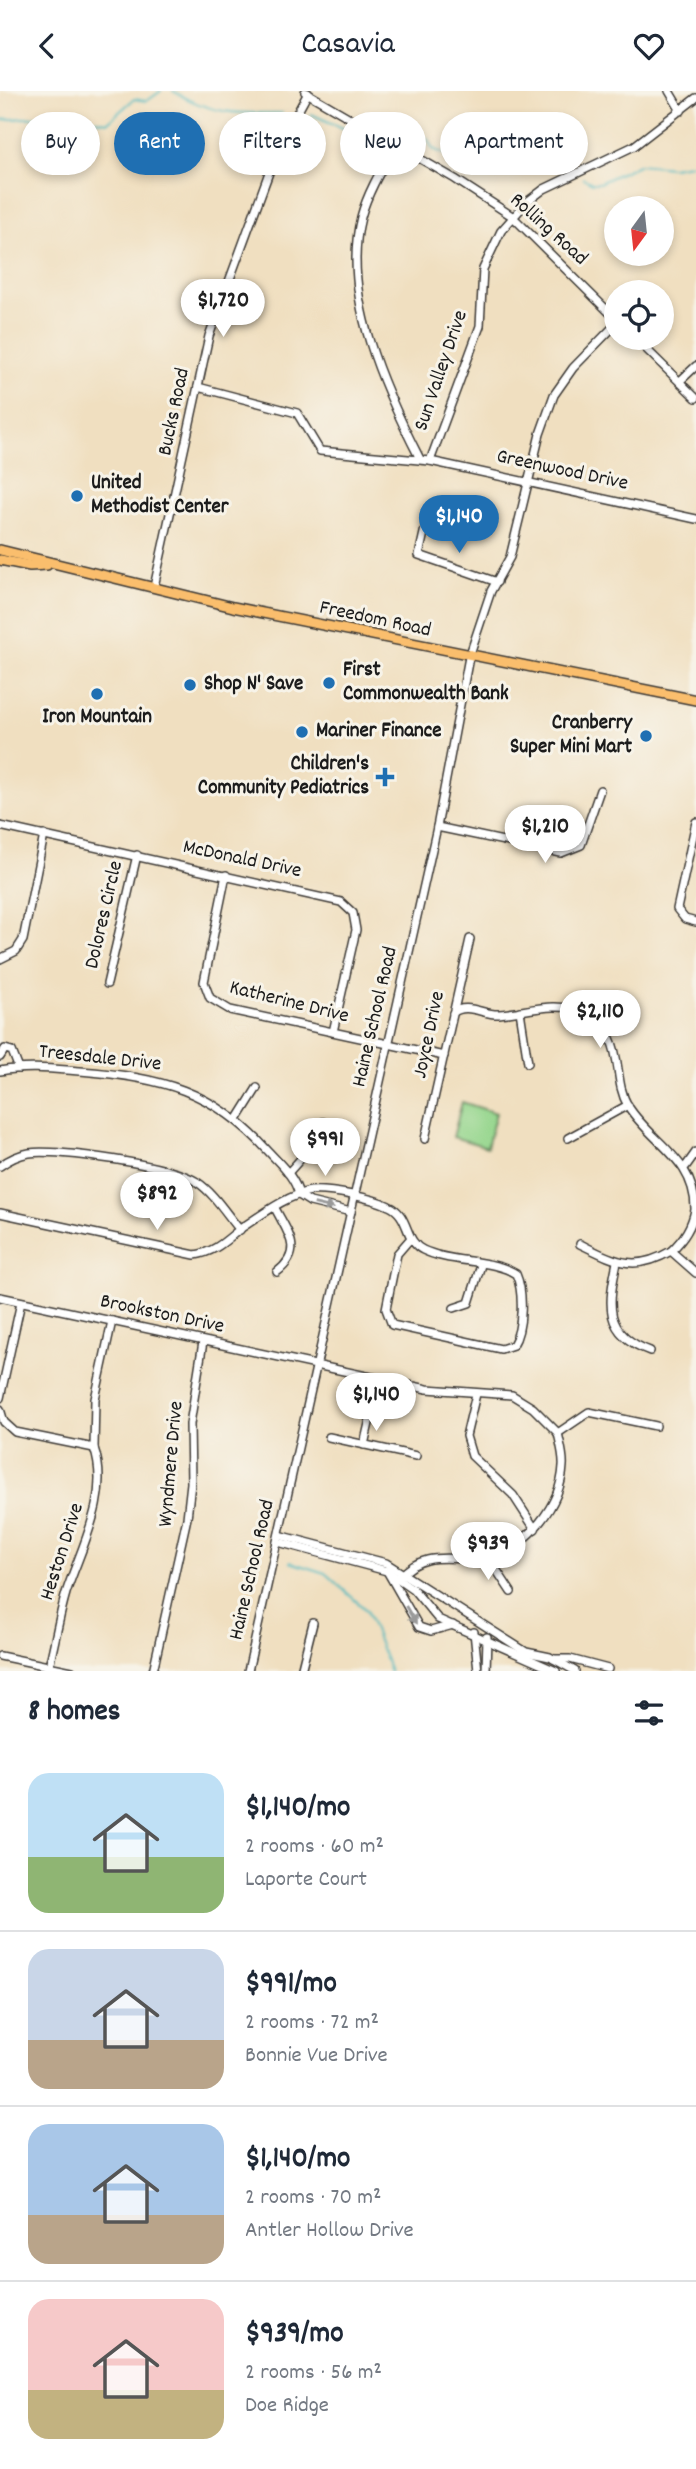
<!DOCTYPE html>
<html lang="en">
<head>
<meta charset="utf-8">
<style>
  body { margin:0; font-family:Dekko,sans-serif; background:#f6f6f7; color:#1f2937; height:100vh; display:flex; flex-direction:column; font-size:26px; white-space:nowrap }
  * { box-sizing:border-box; margin:0 }
  p { font-size:23px; color:#747a83 }
  .icon { flex:none; width:38px; height:38px; fill:none; stroke:currentColor; stroke-width:2; stroke-linecap:round; stroke-linejoin:round }
  .map { position:relative; height:1580px; overflow:hidden }
  .panel { display:flex; flex-direction:column; background:#fff; flex:1 }
  .panel>* { flex:none }
  .guide { position:absolute; left:21px; top:21px; width:654px; height:63px; display:flex; gap:14px }
  .needle { width:46px; rotate:195deg }
  .tools { position:absolute; left:604px; top:105px; display:grid; gap:14px }
  .tools a { display:grid; place-items:center; width:70px; height:70px; border-radius:50%; background:#fff; box-shadow:0 4px 10px #0003; font-size:35px }
  .price { position:absolute; translate:-50% -60px; padding:0 16px; border-radius:24px; background:#fff; color:#222; font-size:23px; line-height:46px; filter:drop-shadow(0 2px 4px #0008) }
  .price::after { content:''; position:absolute; left:50%; top:42px; width:21px; height:16px; margin-left:-10px; background:inherit; clip-path:polygon(0 0,100% 0,50% 100%) }
  .price.selected { background:#1f6fb2; color:#fff }
  ul { padding:0; list-style:none }
  li { display:flex; align-items:center; gap:21px; height:175px; padding:0 28px }
  li+li { border-top:2px solid #e0e1e3 }
  li span { display:grid; place-items:center; flex:none; width:196px; height:140px; border-radius:21px; color:#555 }
  li>.icon { margin-inline-start:auto }
  span .icon { width:84px; height:84px; fill:#fffc; stroke-width:1 }
  li b { font-size:30px }
  h2 { display:flex; justify-content:space-between; align-items:center; height:84px; padding:0 28px; font-size:30px }
  .pill { padding:0 24px; border-radius:32px; background:#fff; box-shadow:0 4px 10px #0003; font-size:24px; line-height:63px }
  .pill.selected { background:#1f6fb2; color:#fff }
  header { display:flex; justify-content:space-between; align-items:center; height:91px; padding:0 28px; background:#fff; font-size:32px; font-weight:600 }
  .map>svg:first-child { display:block }
</style>
</head>
<body>
<header><svg class="icon" aria-label="back" viewBox="0 0 24 24"><path d="M15 5l-7 7 7 7"/></svg>Casavia<svg class="icon" aria-label="heart" viewBox="0 0 24 24"><path d="M12 20l-8-8c-3-5 5-10 8-4 3-6 11-1 8 4z"/></svg></header>
<div class="map">
<svg width="696" height="1580" viewBox="0 0 696 1580">
  <rect width="100%" height="100%" fill="#f7f3e8"/>
  <filter id="ink" filterUnits="userSpaceOnUse"><feTurbulence type="fractalNoise" baseFrequency=".0143" numOctaves="2"/><feDisplacementMap in="SourceGraphic" scale="14" xChannelSelector="R" yChannelSelector="G"/><feConvolveMatrix kernelMatrix="1 2 1 2 8 2 1 2 1" color-interpolation-filters="sRGB"/></filter>
  <filter id="wash" filterUnits="userSpaceOnUse"><feTurbulence type="fractalNoise" baseFrequency=".00686" numOctaves="4" result="noise"/><feDisplacementMap in="SourceGraphic" scale="28" xChannelSelector="R" yChannelSelector="G"/><feGaussianBlur stdDeviation="1.57" result="paint"/><feColorMatrix in="noise" values="0 0 0 0 0 0 0 0 0 0 0 0 0 0 0 0 0 1.4 0 .05"/><feComposite in="paint" operator="in"/></filter>
  <g filter="url(#wash)">
    <rect width="100%" height="100%" fill="#f0dfc0"/>
    <!-- green -->
    <polygon fill="#95d68d" stroke="#587954" stroke-width="2" points="462,1011 496,1022 487,1056 453,1046"/>
    <g fill="none" stroke-linecap="round" stroke-linejoin="round">
      <!-- stream -->
      <g stroke="#48b8bf" stroke-width="2">
        <path d="M173 0C211 24 239 23 282 22"/>
        <polyline points="311,23 379,53"/>
        <polyline points="0,29 63,24 108,31 134,8 147,10 161,0"/>
        <polyline points="400,49 427,47 433,58 459,69 476,68 485,56 503,62 540,58 563,70 565,75"/>
        <polyline points="583,87 592,92 599,92 640,73 672,76 696,72"/>
        <polyline points="290,1471 325,1482 366,1519 390,1580"/>
      </g>
    </g>
  </g>
  <g filter="url(#ink)">
    <g fill="none" stroke-linecap="round" stroke-linejoin="round">
      <defs>
        <g id="minor">
          <polyline points="669,0 681,20"/>
          <polyline points="305,1 455,88 512,125 616,228"/>
          <path d="M396 53C383 76 368 100 361 126 341 205 385 300 420 368"/>
          <polyline points="635,247 696,307"/>
          <polyline points="680,290 696,275"/>
          <polyline points="198,296 297,322 320,360 430,370 696,428"/>
          <polyline points="430,370 480,235 483,178 501,140 527,111 544,98 634,55 696,7"/>
          <polyline points="426,433 419,464 497,491"/>
          <polyline points="154,496 209,245 278,57 308,2"/>
          <polyline points="696,731 677,818 685,828 696,831"/>
          <polyline points="0,735 341,811 353,822 356,839 333,941"/>
          <polyline points="437,736 561,762 581,754 600,699"/>
          <polyline points="226,784 204,891 210,907 230,919 444,965"/>
          <polyline points="0,868 16,860 23,849 44,744"/>
          <polyline points="107,893 137,764"/>
          <polyline points="520,920 528,972"/>
          <path d="M453 922C466 911 484 924 499 923 527 921 556 909 583 922 629 945 610 984 628 1015 651 1052 696 1068 695 1119 692 1135 683 1149 671 1160L696 1182"/>
          <polyline points="0,966 5,958 12,960 19,978"/>
          <path d="M0 980C27 975 53 978 80 980 160 986 214 999 269 1061 281 1074 295 1086 299 1104"/>
          <polyline points="237,1029 257,997"/>
          <polyline points="568,1047 628,1014"/>
          <polyline points="425,1048 470,848"/>
          <path d="M0 1075C8 1069 18 1064 29 1062 59 1058 172 1074 197 1091 214 1102 227 1124 240 1139"/>
          <polyline points="686,1075 696,1061"/>
          <polyline points="288,1082 315,1052 323,1031"/>
          <polyline points="299,1104 310,1111 351,1121"/>
          <path d="M275 1117C287 1141 305 1160 277 1181"/>
          <path d="M0 1122 195 1164C215 1161 225 1150 240 1138 260 1125 287 1104 311 1100 329 1098 373 1107 389 1115 410 1124 404 1150 423 1159 450 1172 493 1168 516 1183 524 1201 523 1238 513 1254L501 1258 392 1234 386 1218 397 1163 410 1148"/>
          <path d="M580 1153C615 1170 634 1182 671 1160"/>
          <path d="M617 1171C608 1213 603 1243 650 1260"/>
          <polyline points="0,1206 427,1298 512,1304 533,1317 558,1342"/>
          <polyline points="454,1217 469,1212 481,1174"/>
          <polyline points="476,1303 466,1345 472,1365 513,1404 535,1438"/>
          <polyline points="0,1307 21,1211"/>
          <polyline points="0,1318 4,1331 15,1341 94,1357 95,1308 112,1230"/>
          <polyline points="558,1342 589,1321 656,1335"/>
          <polyline points="329,1346 416,1365"/>
          <polyline points="364,1354 379,1289"/>
          <polyline points="279,1444 386,1472 526,1561 550,1566 575,1580"/>
          <polyline points="278,1451 387,1480 413,1498 438,1528 556,1580"/>
          <polyline points="488,1466 511,1501"/>
          <polyline points="387,1480 419,1536 431,1540 453,1534"/>
          <path d="M401 1485C428 1456 455 1473 488 1466 528 1456 561 1414 563 1375 564 1365 560 1352 558 1342"/>
          <polyline points="474,1541 478,1580"/>
          <polyline points="0,1565 72,1580"/>
          <polyline points="554,1568 570,1568 608,1578"/>
          <path d="M49 1575C55 1551 59 1526 66 1502 81 1456 111 1405 94 1357"/>
          <polyline points="153,1580 187,1427 191,1392 190,1333 203,1251"/>
          <polyline points="248,1580 437,736 469,566 491,500 510,466 540,343 554,304 573,277 616,233"/>
          <polyline points="301,1580 313,1532"/>
          <polyline points="486,1580 487,1546"/>
        </g>
        <g id="major">
          <polyline points="0,459 233,516 696,609"/>
          <polyline points="0,469 30,475 47,474"/>
        </g>
      </defs>
      <!-- minor casing -->
      <use href="#minor" stroke="#3c3935" stroke-width="10"/>
      <!-- major casing -->
      <use href="#major" stroke="#3c3935" stroke-width="12"/>
      <!-- minor -->
      <use href="#minor" stroke="#fff" stroke-width="7"/>
      <!-- major -->
      <use href="#major" stroke="#fabe6d" stroke-width="9"/>
    </g>
    <!-- one-way arrows -->
    <defs><path id="oneway-solid" d="M-6-.8H1V-3.2L6.5 0L1 3.2V.8H-6Z" transform="scale(1.75)"/></defs>
    <g fill="#999">
      <use href="#oneway-solid" transform="translate(324 1115) rotate(13)"/>
      <use href="#oneway-solid" transform="translate(411 1524) rotate(59)"/>
    </g>
  </g>
  <!-- markers -->
  <g fill="#1f6fb2" stroke="#f7f3e8" stroke-width="2.5">
    <circle cx="77" cy="405" r="7"/>
    <circle cx="329" cy="592" r="7"/>
    <circle cx="190" cy="594" r="7"/>
    <circle cx="97" cy="603" r="7"/>
    <circle cx="302" cy="641" r="7"/>
    <circle cx="646" cy="645" r="7"/>
    <path d="M381.5 675.5h7v7h7v7h-7v7h-7v-7h-7v-7h7z"/>
  </g>
  <g text-anchor="middle" dominant-baseline="central" stroke-width="6" stroke-linejoin="round" paint-order="stroke">
    <!-- street labels -->
    <g font-size="21" fill="#1c1c1c" stroke="#f7f3e8">
      <text transform="translate(548 139) rotate(42)">Rolling Road</text>
      <text transform="translate(442 280) rotate(-71)">Sun Valley Drive</text>
      <text transform="translate(175 321) rotate(-78)">Bucks Road</text>
      <text transform="translate(562 380) rotate(12)">Greenwood Drive</text>
      <text transform="translate(375 529) rotate(12)">Freedom Road</text>
      <text transform="translate(242 769) rotate(12)">McDonald Drive</text>
      <text transform="translate(105 824) rotate(-77)">Dolores Circle</text>
      <text transform="translate(289 912) rotate(14)">Katherine Drive</text>
      <text transform="translate(376 926) rotate(-77)">Haine School Road</text>
      <text transform="translate(430 944) rotate(-78)">Joyce Drive</text>
      <text transform="translate(100 968) rotate(6)">Treesdale Drive</text>
      <text transform="translate(162 1224) rotate(12)">Brookston Drive</text>
      <text transform="translate(172 1373) rotate(-85)">Wyndmere Drive</text>
      <text transform="translate(63 1461) rotate(-72)">Heston Drive</text>
      <text transform="translate(253 1479) rotate(-77)">Haine School Road</text>
    </g>
    <!-- poi labels -->
    <g font-size="21" font-weight="bold" fill="#1c1c1c" stroke="#f7f3e8" text-anchor="start">
      <text x="91" y="393">United<tspan x="91" dy="24">Methodist Center</tspan></text>
      <text x="343" y="580">First<tspan x="343" dy="24">Commonwealth Bank</tspan></text>
      <text x="204" y="594">Shop N' Save</text>
      <text x="97" y="627" text-anchor="middle">Iron Mountain</text>
      <text x="632" y="633" text-anchor="end">Cranberry<tspan x="632" dy="24">Super Mini Mart</tspan></text>
      <text x="316" y="641">Mariner Finance</text>
      <text x="369" y="674" text-anchor="end">Children's<tspan x="369" dy="24">Community Pediatrics</tspan></text>
    </g>
  </g>
</svg>
<div class="tools">
<a><svg class="needle" viewBox="-14 -14 28 28"><path d="M0-13l5 13h-10z" fill="#e53935"/><path d="M0 13l5-13h-10z" fill="#747a83"/></svg></a>
<a><svg class="icon" aria-label="locate" viewBox="0 0 24 24"><circle cx="12" cy="12" r="6"/><path d="M12 2v4M12 18v4M2 12h4M18 12h4"/></svg></a>
</div>
<b class="price" style="left:223px;top:248px">$1,720</b>
<b class="price selected" style="left:459px;top:464px">$1,140</b>
<b class="price" style="left:545px;top:774px">$1,210</b>
<b class="price" style="left:600px;top:959px">$2,110</b>
<b class="price" style="left:325px;top:1087px">$991</b>
<b class="price" style="left:157px;top:1141px">$892</b>
<b class="price" style="left:376px;top:1342px">$1,140</b>
<b class="price" style="left:488px;top:1491px">$939</b>
<div class="guide">
<a class="pill">Buy</a>
<a class="pill selected">Rent</a>
<a class="pill">Filters</a>
<a class="pill">New</a>
<a class="pill">Apartment</a>
</div>
</div>
<section class="panel">
<h2>8 homes<svg class="icon" aria-label="filters" viewBox="0 0 24 24"><path d="M4 7h16M4 17h16"/><circle cx="9" cy="7" r="2"/><circle cx="15" cy="17" r="2"/></svg></h2>
<ul>
<li><span style="background:linear-gradient(#bfe0f5 60%,#8fb573 0)"><svg class="icon" aria-label="home" viewBox="0 0 24 24"><path d="M3 11l9-7 9 7M6 9v11h12V9"/></svg></span><div><b>$1,140/mo</b><p>2 rooms · 60 m²</p><p>Laporte Court</p></div></li>
<li><span style="background:linear-gradient(#c9d6e8 65%,#b9a48a 0)"><svg class="icon" aria-label="home" viewBox="0 0 24 24"><path d="M3 11l9-7 9 7M6 9v11h12V9"/></svg></span><div><b>$991/mo</b><p>2 rooms · 72 m²</p><p>Bonnie Vue Drive</p></div></li>
<li><span style="background:linear-gradient(#a9c7e8 65%,#b9a48a 0)"><svg class="icon" aria-label="home" viewBox="0 0 24 24"><path d="M3 11l9-7 9 7M6 9v11h12V9"/></svg></span><div><b>$1,140/mo</b><p>2 rooms · 70 m²</p><p>Antler Hollow Drive</p></div></li>
<li><span style="background:linear-gradient(#f6c9c9 65%,#c2b280 0)"><svg class="icon" aria-label="home" viewBox="0 0 24 24"><path d="M3 11l9-7 9 7M6 9v11h12V9"/></svg></span><div><b>$939/mo</b><p>2 rooms · 56 m²</p><p>Doe Ridge</p></div></li>
</ul>
</section>
</body>
</html>
